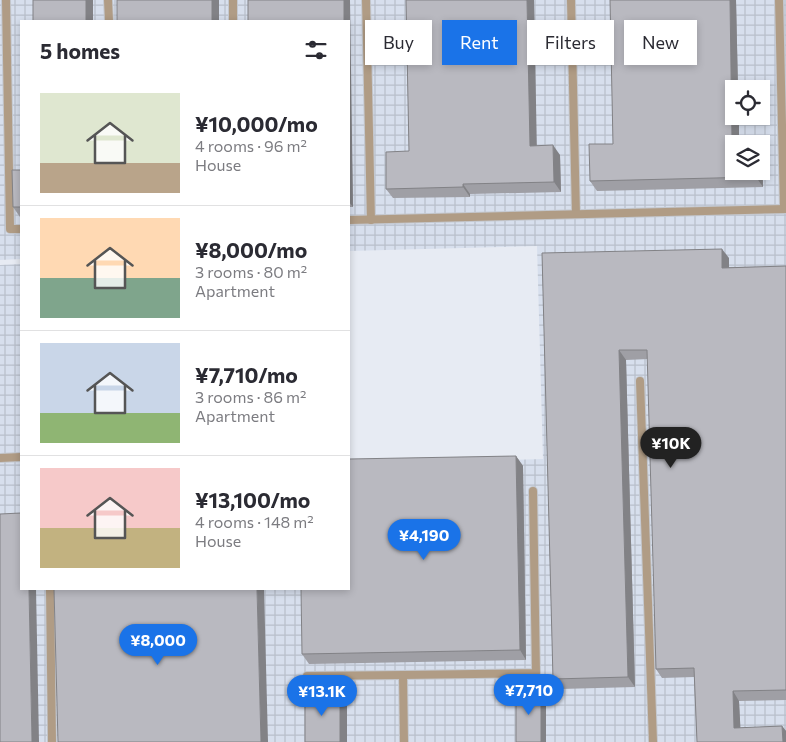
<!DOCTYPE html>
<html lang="en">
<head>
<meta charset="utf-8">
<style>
  body { margin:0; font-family:Commissioner,sans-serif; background:#f7f7f7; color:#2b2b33; height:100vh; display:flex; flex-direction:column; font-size:19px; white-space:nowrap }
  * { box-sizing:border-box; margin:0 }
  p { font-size:16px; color:#7c7c81 }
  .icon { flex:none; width:28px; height:28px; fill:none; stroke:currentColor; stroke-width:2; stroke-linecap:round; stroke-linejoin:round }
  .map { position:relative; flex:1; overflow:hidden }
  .drawer { position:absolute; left:20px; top:20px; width:330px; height:570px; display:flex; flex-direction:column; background:#fff; border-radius:0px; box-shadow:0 2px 8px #0003 }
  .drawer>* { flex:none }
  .hud { position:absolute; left:365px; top:20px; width:345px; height:45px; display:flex; gap:10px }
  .fabs { position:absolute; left:725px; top:80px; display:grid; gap:10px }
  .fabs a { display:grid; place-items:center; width:45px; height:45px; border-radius:0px; background:#fff; box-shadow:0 2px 8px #0003; font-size:25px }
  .price { position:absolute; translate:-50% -42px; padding:0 11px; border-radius:18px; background:#1a73e8; color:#fff; font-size:16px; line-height:32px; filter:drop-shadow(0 1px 2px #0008) }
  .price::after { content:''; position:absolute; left:50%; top:30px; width:15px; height:11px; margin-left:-8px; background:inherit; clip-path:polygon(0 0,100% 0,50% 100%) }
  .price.on { background:#222; color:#fff }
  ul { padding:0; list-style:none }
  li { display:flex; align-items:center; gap:15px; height:125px; padding:0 20px }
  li+li { border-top:1px solid #e1e1e2 }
  li span { display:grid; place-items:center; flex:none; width:140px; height:100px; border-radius:0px; color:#555 }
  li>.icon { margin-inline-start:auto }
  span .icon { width:60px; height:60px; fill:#fffc; stroke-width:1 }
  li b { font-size:21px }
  h2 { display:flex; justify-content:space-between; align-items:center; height:60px; padding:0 20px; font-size:21px }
  .tag { padding:0 18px; border-radius:0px; background:#fff; box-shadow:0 2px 8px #0003; font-size:18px; line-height:45px }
  .tag.on { background:#1a73e8; color:#fff }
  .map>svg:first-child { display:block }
</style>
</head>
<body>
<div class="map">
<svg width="786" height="742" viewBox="0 0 786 742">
  <defs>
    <pattern id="industrial-grid" width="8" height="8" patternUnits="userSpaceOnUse" patternTransform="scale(1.25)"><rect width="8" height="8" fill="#d7dfed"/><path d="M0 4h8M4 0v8" fill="none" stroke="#b9bfcb"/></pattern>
  </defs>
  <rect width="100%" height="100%" fill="#e7ebf3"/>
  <!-- industrial -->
  <path fill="url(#industrial-grid)" fill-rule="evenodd" d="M0 0H786V742H0V265L21 264V589H349V464L543 459 537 246 349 251V21H21V259L0 260ZM734 89H761V116H734ZM734 144H761V171H734Z"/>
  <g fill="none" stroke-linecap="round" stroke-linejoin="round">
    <defs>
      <g id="lane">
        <polyline points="6,0 10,229 21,229"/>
        <polyline points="108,0 109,21"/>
        <polyline points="233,0 233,21"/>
        <polyline points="366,0 371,220"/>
        <polyline points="571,0 576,214"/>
        <polyline points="779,0 784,209"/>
        <polyline points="349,220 786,209"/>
        <polyline points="640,381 653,742"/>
        <polyline points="0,458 21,457"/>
        <polyline points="50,589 52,742"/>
        <polyline points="403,675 404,742"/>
        <polyline points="307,676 403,675 536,673 533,491"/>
      </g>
    </defs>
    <!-- lane casing -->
    <use href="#lane" stroke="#c4c8cf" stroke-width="10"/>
    <!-- lane -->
    <use href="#lane" stroke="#b09c85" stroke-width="8"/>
  </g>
  <!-- wall -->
  <g fill="#9f9fa5">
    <polygon points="406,0 534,0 536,146 560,155 561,192 470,194 470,197 393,198 386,189 409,151"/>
    <polygon points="610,0 736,0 738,89 734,116 739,116 739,140 756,140 758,144 734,144 761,171 761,148 762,150 763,187 597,191 590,181 613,144"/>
    <polygon points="349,21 353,207 349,207"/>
    <polygon points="21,170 21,217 20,217 13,207"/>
    <polygon points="542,253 729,258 729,267 786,266 786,700 739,701 740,728 782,726 786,731 786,742 697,742 694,677 662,678 656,669 648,359 626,360 635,687 560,689 553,679"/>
    <polygon points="516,456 523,466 526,660 309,664 302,654"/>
  </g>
  <!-- shaded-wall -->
  <g fill="#828286">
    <rect x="86" y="0" width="7" height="21"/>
    <rect x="212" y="0" width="7" height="21"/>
    <polygon points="344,0 350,0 353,207 349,202 349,21 344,21"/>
    <polygon points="527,0 534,0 537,155 530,146"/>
    <polygon points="730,0 736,0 738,89 734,89 734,116 739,116 739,144 732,140"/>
    <polygon points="553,145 560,155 561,192 554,182"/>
    <polygon points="761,148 762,150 763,187 756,177 756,171 761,171"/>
    <polygon points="463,184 470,194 470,197 463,187"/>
    <polygon points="722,249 729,258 729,277 722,268"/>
    <polygon points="619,350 626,360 635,687 628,677"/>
    <polygon points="516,456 523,466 526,660 520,650"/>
    <polygon points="29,589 36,589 39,742 32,742"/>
    <polygon points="257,589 264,589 268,742 261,742"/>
    <polygon points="541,689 546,696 546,742 541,742"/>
    <polygon points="733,691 739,701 741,738 734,728"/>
    <polygon points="340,692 347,702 347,742 340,742"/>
    <polygon points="782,726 786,731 786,742 783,742"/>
  </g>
  <!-- building -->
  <g fill="#b9b9c0" stroke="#828286">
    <rect x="33" y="0" width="53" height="21"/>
    <rect x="117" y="0" width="95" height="21"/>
    <rect x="248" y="0" width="96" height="21"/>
    <polygon points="406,0 527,0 530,146 553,145 554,182 463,184 463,187 386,189 386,152 409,151"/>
    <polygon points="610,0 730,0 732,140 756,140 756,144 734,144 734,171 756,171 756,177 590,181 589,144 613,144"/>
    <polygon points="12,170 21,170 21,207 13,207"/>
    <polygon points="722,249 722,268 786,266 786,690 733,691 734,728 782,726 783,742 697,742 694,668 656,669 647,350 619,350 628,677 553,679 542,253"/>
    <polygon points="516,456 520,650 302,654 301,589 349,589 349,459"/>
    <polygon points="21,513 21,589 29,589 32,742 0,742 0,514"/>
    <polygon points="54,589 257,589 261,742 58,742"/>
    <rect x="516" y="689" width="25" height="53"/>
    <rect x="305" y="692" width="35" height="50"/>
  </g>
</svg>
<div class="fabs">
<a><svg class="icon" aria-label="locate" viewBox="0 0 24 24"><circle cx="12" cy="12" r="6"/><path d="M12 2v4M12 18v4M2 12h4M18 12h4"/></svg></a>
<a><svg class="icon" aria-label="layers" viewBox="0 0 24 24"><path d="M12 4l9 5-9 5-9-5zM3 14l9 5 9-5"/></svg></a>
</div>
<b class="price on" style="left:671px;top:469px">¥10K</b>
<b class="price" style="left:424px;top:561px">¥4,190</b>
<b class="price" style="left:158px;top:666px">¥8,000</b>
<b class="price" style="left:529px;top:716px">¥7,710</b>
<b class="price" style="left:322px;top:717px">¥13.1K</b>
<div class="hud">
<a class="tag">Buy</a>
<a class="tag on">Rent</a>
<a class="tag">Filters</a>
<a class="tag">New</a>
</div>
<section class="drawer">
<h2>5 homes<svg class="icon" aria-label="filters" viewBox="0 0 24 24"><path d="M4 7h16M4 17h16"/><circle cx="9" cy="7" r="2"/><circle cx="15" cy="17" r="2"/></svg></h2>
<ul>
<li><span style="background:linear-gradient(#dfe7d0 70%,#b9a48a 0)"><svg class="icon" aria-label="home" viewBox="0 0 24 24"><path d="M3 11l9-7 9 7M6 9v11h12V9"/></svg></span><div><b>¥10,000/mo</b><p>4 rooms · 96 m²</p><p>House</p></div></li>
<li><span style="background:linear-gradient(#ffd9b3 60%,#7fa58c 0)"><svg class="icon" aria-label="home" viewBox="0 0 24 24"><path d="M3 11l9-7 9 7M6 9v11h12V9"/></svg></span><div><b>¥8,000/mo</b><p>3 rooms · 80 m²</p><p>Apartment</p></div></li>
<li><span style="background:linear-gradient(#c9d6e8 70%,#8fb573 0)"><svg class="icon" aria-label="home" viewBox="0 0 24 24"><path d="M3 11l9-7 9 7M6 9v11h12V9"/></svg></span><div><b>¥7,710/mo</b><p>3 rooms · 86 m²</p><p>Apartment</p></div></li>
<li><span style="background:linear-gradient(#f6c9c9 60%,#c2b280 0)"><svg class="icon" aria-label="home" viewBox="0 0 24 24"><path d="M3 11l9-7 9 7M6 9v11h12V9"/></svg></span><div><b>¥13,100/mo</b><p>4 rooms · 148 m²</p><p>House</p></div></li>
</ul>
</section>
</div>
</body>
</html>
